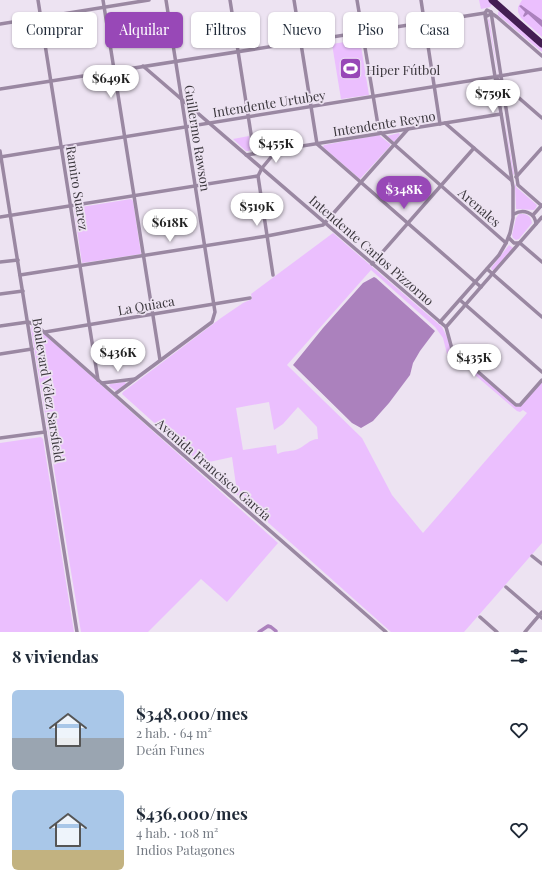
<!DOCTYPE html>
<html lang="es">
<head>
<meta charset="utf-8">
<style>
  body { margin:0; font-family:"Playfair Display",serif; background:#f6f6f7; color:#1f2937; height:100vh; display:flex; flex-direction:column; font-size:15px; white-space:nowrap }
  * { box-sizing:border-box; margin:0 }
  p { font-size:13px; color:#747a83 }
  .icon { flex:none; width:22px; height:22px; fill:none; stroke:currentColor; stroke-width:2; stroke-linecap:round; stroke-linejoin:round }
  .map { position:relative; height:632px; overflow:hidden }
  .sheet { display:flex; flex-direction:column; background:#fff; flex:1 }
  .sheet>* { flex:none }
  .banner { position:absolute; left:12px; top:12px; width:518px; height:36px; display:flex; gap:8px }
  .price { position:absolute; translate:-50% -34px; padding:0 9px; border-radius:14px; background:#fff; color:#222; font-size:13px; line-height:26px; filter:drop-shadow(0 1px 2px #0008) }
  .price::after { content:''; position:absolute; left:50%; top:24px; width:12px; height:9px; margin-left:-6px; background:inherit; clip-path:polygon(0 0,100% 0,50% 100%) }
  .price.current { background:#9848b7; color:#fff }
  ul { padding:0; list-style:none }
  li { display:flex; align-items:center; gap:12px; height:100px; padding:0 12px }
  li span { display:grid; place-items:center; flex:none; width:112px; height:80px; border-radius:6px; color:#555 }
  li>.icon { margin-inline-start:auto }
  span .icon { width:48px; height:48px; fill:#fffc; stroke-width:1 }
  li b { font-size:17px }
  h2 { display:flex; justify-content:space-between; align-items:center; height:48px; padding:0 12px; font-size:17px }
  .chip { padding:0 14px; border-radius:6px; background:#fff; box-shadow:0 1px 3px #0004; font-size:14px; line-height:36px }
  .chip.current { background:#9848b7; color:#fff }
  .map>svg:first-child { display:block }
</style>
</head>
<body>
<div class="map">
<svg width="542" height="632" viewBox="0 0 542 632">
  <rect width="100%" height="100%" fill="#ede3f2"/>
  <!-- green -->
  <g fill="#ebbffe" fill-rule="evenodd">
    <polygon points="479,0 490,0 492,4 490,7 481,9"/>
    <polygon points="522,0 542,0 542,37 521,18 518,12 518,7"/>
    <polygon points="500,11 542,46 542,52 498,15 498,12"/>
    <polygon points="489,19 498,74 498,75 488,20"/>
    <polygon points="359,40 360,40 369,95 341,99 332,44"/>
    <polygon points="504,117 514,174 513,175 504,118"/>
    <polygon points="399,133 400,135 394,142 387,136"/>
    <polygon points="379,135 390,144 390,146 360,179 323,147 324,145"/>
    <polygon points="249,136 251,148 249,151 246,151 233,139"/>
    <polygon points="516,183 516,187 537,205 536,208 534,210 516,209 515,186"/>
    <polygon points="131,199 133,201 141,254 82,263 74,209 75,208"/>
    <path d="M519 214C526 213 531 216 532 223L519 239 516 240 513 238 512 235 516 218Z"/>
    <path d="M333 233 442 327 446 335 451 349 515 406 518 407 520 406 542 381V543L464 632H391L236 494 237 492 232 457 200 464 122 394 123 392 221 318 243 303 252 299 251 294ZM371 270 435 327 443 338 447 354 454 357 517 411 520 412 523 410 527 413 423 533 392 495 362 438 287 365ZM269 402 274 430 283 424 298 407 317 427 318 439C310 439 305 446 298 449 292 452 284 450 278 454L277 453 276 445 243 450 236 408Z"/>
    <polygon points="509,245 513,248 494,270 492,270 491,268"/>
    <polygon points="32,326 35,326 53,342 278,543 227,602 201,579 148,632 81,632 31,329"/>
    <polygon points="125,382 126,384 116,391 109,386 110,384"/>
    <polygon points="41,437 43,439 74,632 0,632 0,443"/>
  </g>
  <!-- water -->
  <g fill="#ab81bd">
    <polygon points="521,5 542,20 542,27 528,14 524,17 523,16 525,12 519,6"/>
    <polygon points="374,277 376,278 435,331 420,351 413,363 410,375 389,403 373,421 361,428 352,423 293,365 323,328 363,283"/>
  </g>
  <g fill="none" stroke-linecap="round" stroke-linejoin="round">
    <!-- canal -->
    <polyline stroke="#ab81bd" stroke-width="3.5" points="259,632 268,626 271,627 276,631"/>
    <!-- street -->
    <g stroke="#9a88a2" stroke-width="3.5">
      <polyline points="38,0 98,380"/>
      <polyline points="103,0 160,360"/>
      <polyline points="230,0 254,153"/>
      <polyline points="294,0 317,144 481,287"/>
      <polyline points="357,0 379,131 506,243"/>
      <polyline points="421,0 440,124"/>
      <polyline points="491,12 518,185 542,206"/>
      <polyline points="491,13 497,17 542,56"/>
      <polyline points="491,14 487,16 485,13 487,10 491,12"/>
      <polyline points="0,24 149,0"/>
      <polyline points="143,66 446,327 452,349 516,405 520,405 542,380"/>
      <polyline points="495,77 542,118"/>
      <polyline points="0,89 485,13"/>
      <polyline points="445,123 511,180"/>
      <polyline points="0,151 77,632"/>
      <polyline points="246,155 501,114"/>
      <polyline points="0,157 542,69"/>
      <polyline points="516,177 542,148"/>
      <path d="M514 214C523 209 535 212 536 224"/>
      <polyline points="533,215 542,205"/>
      <polyline points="0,217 258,176"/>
      <polyline points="509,238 514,243 520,243 542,262"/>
      <polyline points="0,262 18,260"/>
      <polyline points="372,264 474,148"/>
      <polyline points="487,269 542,317"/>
      <polyline points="20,275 267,236 323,225 408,129"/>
      <polyline points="273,275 258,176 262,168 277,150"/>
      <polyline points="0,294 23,291"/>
      <polyline points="460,300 542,372"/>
      <polyline points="440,322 499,255 506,243 510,233 513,218 513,187 485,15"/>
      <polyline points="0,326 28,322 36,325 148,424 386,632"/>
      <polyline points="446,327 542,217"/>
      <polyline points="45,332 250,298"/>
      <polyline points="0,354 32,349"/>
      <polyline points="102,383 135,379"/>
      <polyline points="115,394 212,322 215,312 166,0"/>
      <polyline points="0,438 45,432"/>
      <polyline points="532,556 542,564"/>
      <polyline points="506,587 542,618"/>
      <polyline points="480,617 497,632"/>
      <polyline points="525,632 542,612"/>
    </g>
    <!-- highway -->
    <polyline stroke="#441e53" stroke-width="7" points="492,0 542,44"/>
  </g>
  <!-- icons -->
  <defs>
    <symbol id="stadium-square" viewBox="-11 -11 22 22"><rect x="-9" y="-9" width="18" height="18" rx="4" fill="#9848b7" stroke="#ede3f2"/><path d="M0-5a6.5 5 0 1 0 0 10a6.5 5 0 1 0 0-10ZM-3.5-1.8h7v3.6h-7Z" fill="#fff"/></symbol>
  </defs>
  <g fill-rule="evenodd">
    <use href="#stadium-square" x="338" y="56" width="25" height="25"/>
  </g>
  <g text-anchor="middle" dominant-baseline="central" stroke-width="3.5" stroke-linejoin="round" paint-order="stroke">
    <!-- poi labels -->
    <g font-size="13" fill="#3b373d" stroke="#ede3f2" text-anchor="start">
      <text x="366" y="69">Hiper Fútbol</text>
    </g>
    <!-- street labels -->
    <g font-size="13" fill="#3b373d" stroke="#ede3f2">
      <text transform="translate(269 103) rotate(-9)">Intendente Urtubey</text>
      <text transform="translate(384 123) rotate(-9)">Intendente Reyno</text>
      <text transform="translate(198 138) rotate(81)">Guillermo Rawson</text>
      <text transform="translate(78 188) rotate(81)">Ramiro Suarez</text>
      <text transform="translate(480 207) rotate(41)">Arenales</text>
      <text transform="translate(372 250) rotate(41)">Intendente Carlos Pizzorno</text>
      <text transform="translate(146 305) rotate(-10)">La Quiaca</text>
      <text transform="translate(49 390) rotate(81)">Boulevard Vélez Sarsfield</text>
      <text transform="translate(214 469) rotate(41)">Avenida Francisco García</text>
    </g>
  </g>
</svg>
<b class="price" style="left:111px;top:99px">$649K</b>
<b class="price" style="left:493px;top:114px">$759K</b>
<b class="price" style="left:276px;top:164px">$455K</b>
<b class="price current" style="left:404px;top:210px">$348K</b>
<b class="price" style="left:257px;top:227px">$519K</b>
<b class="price" style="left:170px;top:243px">$618K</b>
<b class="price" style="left:118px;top:373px">$436K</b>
<b class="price" style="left:474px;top:378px">$435K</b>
<div class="banner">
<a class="chip">Comprar</a>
<a class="chip current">Alquilar</a>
<a class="chip">Filtros</a>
<a class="chip">Nuevo</a>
<a class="chip">Piso</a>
<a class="chip">Casa</a>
</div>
</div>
<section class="sheet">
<h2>8 viviendas<svg class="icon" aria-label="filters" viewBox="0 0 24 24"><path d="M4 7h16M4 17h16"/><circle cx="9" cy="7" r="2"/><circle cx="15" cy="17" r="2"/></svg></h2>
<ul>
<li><span style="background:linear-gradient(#a9c7e8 60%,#9aa5b1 0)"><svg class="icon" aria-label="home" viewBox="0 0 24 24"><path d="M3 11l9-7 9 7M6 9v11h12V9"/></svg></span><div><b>$348,000/mes</b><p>2 hab. · 64 m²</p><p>Deán Funes</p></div><svg class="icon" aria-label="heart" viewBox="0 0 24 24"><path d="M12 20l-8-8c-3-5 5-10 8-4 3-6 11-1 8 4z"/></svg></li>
<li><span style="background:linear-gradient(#a9c7e8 75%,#c2b280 0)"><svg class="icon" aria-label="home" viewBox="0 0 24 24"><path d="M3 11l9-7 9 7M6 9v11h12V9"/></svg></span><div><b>$436,000/mes</b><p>4 hab. · 108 m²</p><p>Indios Patagones</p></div><svg class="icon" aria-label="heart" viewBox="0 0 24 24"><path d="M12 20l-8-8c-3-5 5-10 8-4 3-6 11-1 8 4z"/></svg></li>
</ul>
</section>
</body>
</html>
